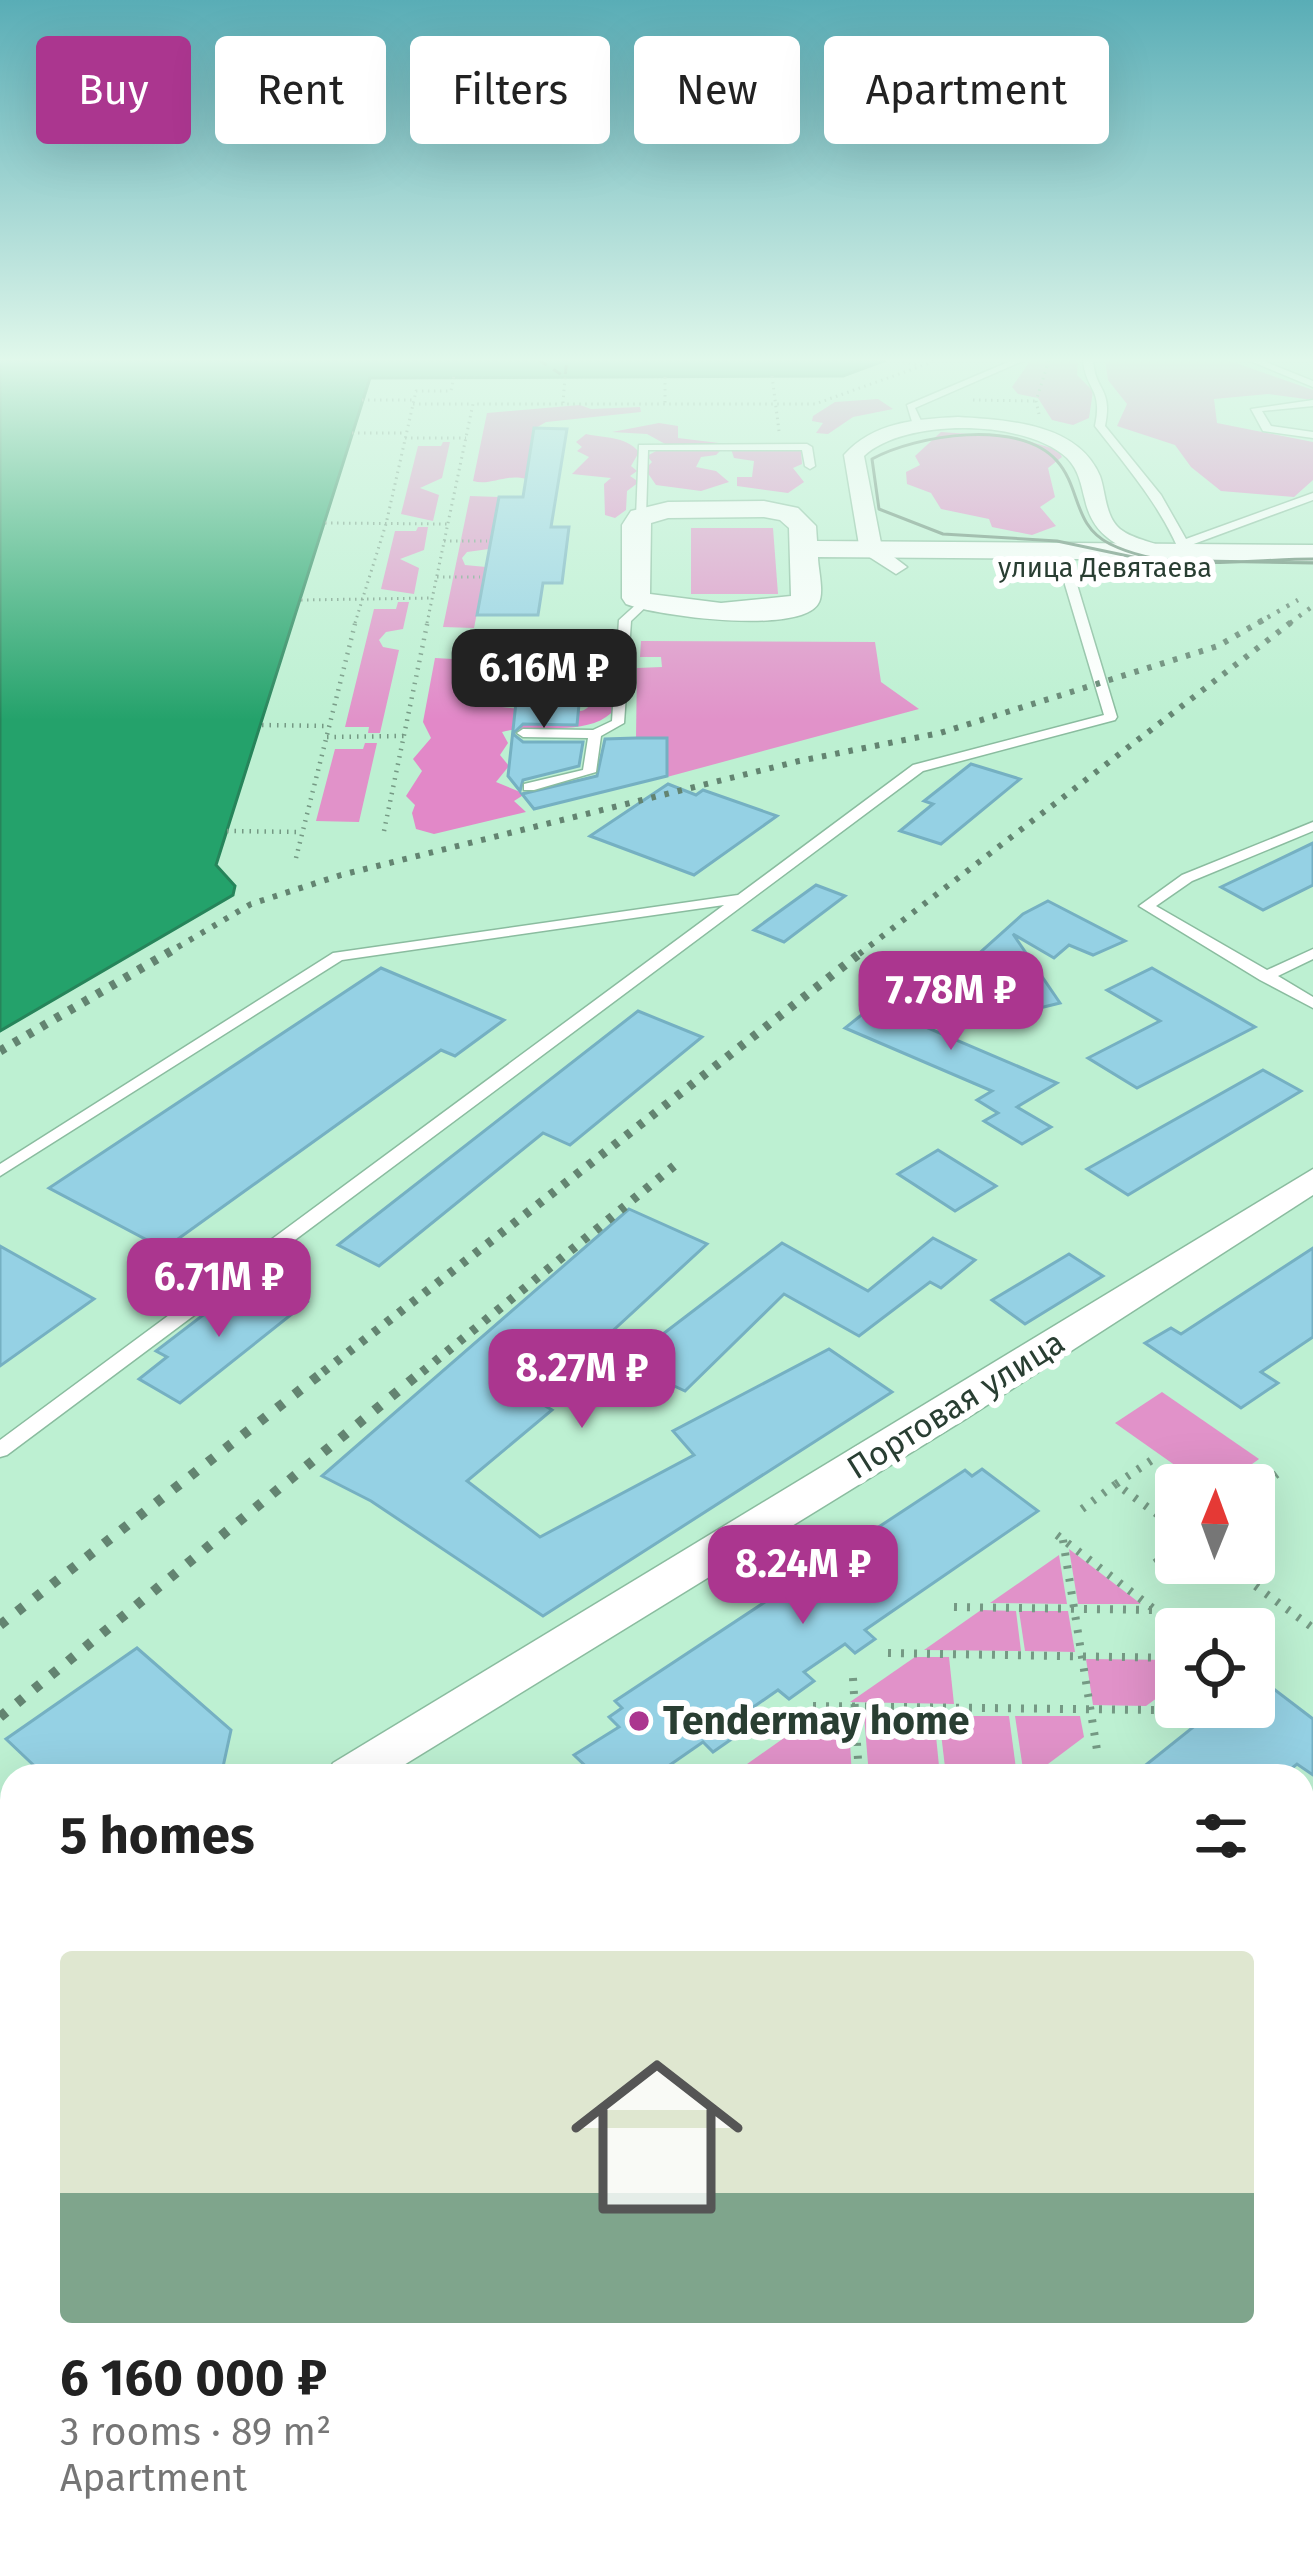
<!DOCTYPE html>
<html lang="en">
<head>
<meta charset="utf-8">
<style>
  body { margin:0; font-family:"Fira Sans",sans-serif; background:#f6f6f6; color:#222; height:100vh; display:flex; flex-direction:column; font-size:45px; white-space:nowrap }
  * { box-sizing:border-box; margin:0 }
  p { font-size:39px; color:#767676 }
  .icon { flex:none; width:66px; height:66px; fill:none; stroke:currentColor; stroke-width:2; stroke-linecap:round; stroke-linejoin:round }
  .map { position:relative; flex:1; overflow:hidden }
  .panel { position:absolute; left:0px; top:1764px; width:1314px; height:807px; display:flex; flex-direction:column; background:#fff; border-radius:36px 36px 0 0; box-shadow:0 12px 48px #0002 }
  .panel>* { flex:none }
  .top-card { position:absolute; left:36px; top:36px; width:1242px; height:108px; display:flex; gap:24px }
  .needle { width:78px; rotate:1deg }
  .tools { position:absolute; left:1155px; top:1464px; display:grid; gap:24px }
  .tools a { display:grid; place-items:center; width:120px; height:120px; border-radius:12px; background:#fff; box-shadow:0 12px 48px #0002; font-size:60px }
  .price { position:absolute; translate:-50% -102px; padding:0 27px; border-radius:24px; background:#ab368f; color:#fff; font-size:39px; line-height:78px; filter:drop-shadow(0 3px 6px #0008) }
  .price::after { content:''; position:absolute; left:50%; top:72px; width:36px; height:27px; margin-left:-18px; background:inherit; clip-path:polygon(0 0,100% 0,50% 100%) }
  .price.selected { background:#222; color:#fff }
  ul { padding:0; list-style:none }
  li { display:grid; align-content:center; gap:24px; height:636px; padding:0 60px }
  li+li { border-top:3px solid #e0e0e0 }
  li span { display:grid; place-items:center; height:372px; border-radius:12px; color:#555 }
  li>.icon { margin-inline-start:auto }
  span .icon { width:216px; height:216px; fill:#fffc; stroke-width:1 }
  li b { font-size:51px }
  h2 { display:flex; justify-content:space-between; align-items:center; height:144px; padding:0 60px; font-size:51px }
  .chip { padding:0 42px; border-radius:12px; background:#fff; box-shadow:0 12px 48px #0002; font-size:42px; line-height:108px }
  .chip.selected { background:#ab368f; color:#fff }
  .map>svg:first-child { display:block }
</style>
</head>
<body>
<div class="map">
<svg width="1313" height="2570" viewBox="0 0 1313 2570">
  <rect width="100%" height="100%" fill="#bdf0d2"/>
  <!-- green -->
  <g fill="#e192c9">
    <polygon points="443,442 450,442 442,478 420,488 439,495 433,521 401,514 418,446 441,446"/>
    <polygon points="470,496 499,497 489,549 467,552 462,558 465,565 486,567 474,628 443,627"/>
    <polygon points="418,527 428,527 424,550 400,559 419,568 414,594 381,589 395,531 416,531"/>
    <polygon points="691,528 773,528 778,594 691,594"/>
    <polygon points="398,602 409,602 403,629 386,632 379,640 383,647 399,650 380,733 368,733 369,727 345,727 374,609 396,609"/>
    <polygon points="641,641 875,642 881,682 919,709 667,777 667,739 636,738 637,668 662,667 661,657 640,657"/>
    <polygon points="365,743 377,743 359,822 316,821 335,749 363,749"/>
    <polygon points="1162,1392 1259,1459 1223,1485 1203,1485 1115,1423"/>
    <polygon points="1069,1549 1141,1604 1078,1604"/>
    <polygon points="1059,1555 1067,1604 990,1603"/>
    <polygon points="981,1610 1016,1611 1021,1651 924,1650"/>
    <polygon points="1019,1611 1068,1611 1075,1652 1025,1651"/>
    <polygon points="915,1657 949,1657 954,1704 850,1702"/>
    <polygon points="1086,1659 1176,1660 1176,1680 1169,1678 1157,1687 1161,1695 1146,1706 1093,1705"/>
    <polygon points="825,1709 848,1710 852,1776 748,1776 740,1769"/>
    <polygon points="864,1715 934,1716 940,1776 869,1776"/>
    <polygon points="939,1716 1009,1716 1017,1776 946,1776"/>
    <polygon points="1015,1716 1080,1716 1084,1737 1032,1776 1024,1776"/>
  </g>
  <!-- forest -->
  <g fill="#e288c8">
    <polygon points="1031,360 1078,360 1077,375 1093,391 1089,418 1073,425 1052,420 1038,398 1018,394 1012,387"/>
    <polygon points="1105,360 1227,360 1313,390 1313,400 1268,394 1214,399 1217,423 1313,442 1313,480 1294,497 1221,491 1191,467 1175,445 1117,426 1127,404 1108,380"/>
    <polygon points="878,399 893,409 853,417 828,434 816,433 823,423 812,421 813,416 835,402"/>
    <path d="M580 405 591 409 640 407 641 412 546 422 534 429 526 479C506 473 491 486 473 481L487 413Z"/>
    <polygon points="659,423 678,426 678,438 727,444 716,455 701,457 696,467 716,471 729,482 701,491 656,485 645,469 652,462 647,456 667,445 647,434 612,432"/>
    <polygon points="941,432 1014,437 1058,450 1062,457 1048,468 1055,497 1040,507 1056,526 1032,535 992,527 989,519 941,509 931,493 907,484 906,472 920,465 915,456"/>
    <path d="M586 434C603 438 626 436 639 452L631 466 637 471 630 476 639 482 627 491 626 510 615 518 605 515 604 484 611 478 572 474 589 457 577 451 582 447 576 442Z"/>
    <polygon points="737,443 801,451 802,464 793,468 804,482 788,493 737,486 737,477 752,477 754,461 734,458 731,449"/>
    <path d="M594 651 606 655 616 708C591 739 538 722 502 732L508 743 500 755 509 766 496 782 525 794 514 801 526 812 434 834 416 829 412 813 415 805 406 796 422 771 413 759 431 738 423 722 435 658 488 661 490 669 480 682 483 689 476 702C484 707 573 715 584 710 590 707 593 701 599 698L593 678 575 670 579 658Z"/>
  </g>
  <!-- water -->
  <polygon fill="#24a26b" stroke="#26845a" stroke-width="3" points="0,360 886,360 843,376 370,378 216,865 235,886 233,895 0,1031"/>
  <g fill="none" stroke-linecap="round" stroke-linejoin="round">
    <!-- ferry -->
    <polyline stroke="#15452e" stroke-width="3" stroke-dasharray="9 8" stroke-linecap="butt" points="539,360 565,377 567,360"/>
  </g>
  <!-- building -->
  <g fill="#95d1e4" stroke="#75b0c2" stroke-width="3">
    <polygon points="534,428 567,429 551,527 569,527 562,583 543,583 538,615 477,615 499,497 523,497"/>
    <polygon points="518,684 581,684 577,725 523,724 513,734 523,742 583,742 579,766 523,780 520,791 508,776"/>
    <polygon points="636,738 667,738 667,776 534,809 522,794 597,776 605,739"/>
    <polygon points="971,764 1020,779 941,844 900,831 933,804 924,801"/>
    <polygon points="668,784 696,795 703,790 777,816 694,875 590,836"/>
    <polygon points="1313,843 1313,885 1263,910 1221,887"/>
    <polygon points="816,885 845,896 784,942 754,930"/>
    <polygon points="1048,901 1125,941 1093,955 1069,945 1054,958 1013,934 1060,1003 1019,1013 974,958 1023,914"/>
    <polygon points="887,964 939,985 900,1016 1057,1083 1017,1107 1051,1127 1022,1144 984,1121 998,1113 977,1100 992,1091 845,1028 888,994 862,983"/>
    <polygon points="381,968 504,1020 455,1056 441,1050 164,1249 49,1188"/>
    <polygon points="1152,968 1255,1027 1137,1088 1088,1058 1160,1021 1107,990"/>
    <polygon points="638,1011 702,1037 570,1145 543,1133 379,1266 338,1245"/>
    <polygon points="1263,1070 1301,1091 1128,1195 1087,1169"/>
    <polygon points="938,1150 996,1186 955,1211 898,1174"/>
    <polygon points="629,1209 707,1244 594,1348 559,1331 505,1382 552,1410 467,1481 540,1537 694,1455 673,1431 829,1349 892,1392 543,1616 371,1501 322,1476"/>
    <polygon points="933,1238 975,1260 941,1288 930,1282 859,1336 784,1294 685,1391 625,1363 782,1243 868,1291"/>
    <polygon points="0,1246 94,1299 0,1366"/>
    <polygon points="1313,1248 1313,1337 1261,1372 1278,1383 1241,1408 1145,1343 1171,1328 1181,1334"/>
    <polygon points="1069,1254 1103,1276 1025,1324 992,1300"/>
    <polygon points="266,1281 307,1302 180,1403 139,1379 167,1357 156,1351 224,1299 235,1305"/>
    <polygon points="982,1469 1038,1511 865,1630 875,1639 855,1653 845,1644 804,1672 814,1681 789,1699 778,1690 726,1726 736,1736 713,1752 703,1742 654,1776 596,1776 574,1755 619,1727 609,1717 622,1708 615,1701 965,1470 972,1476"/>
    <polygon points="137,1648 231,1730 221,1776 45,1776 6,1739"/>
    <polygon points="1254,1674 1313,1719 1313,1775 1297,1764 1282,1776 1132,1776 1217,1708 1225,1713 1233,1707 1254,1707"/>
  </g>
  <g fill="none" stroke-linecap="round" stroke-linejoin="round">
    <defs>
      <g id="service">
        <polygon points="1013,360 1025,360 915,408 923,425 918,428 913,425 907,405"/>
        <path d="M1083 360H1093C1095 392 1113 387 1105 426L1161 495 1186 539 1313 493V500L1191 545 1197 569 1187 571C1167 513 1133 475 1095 426 1103 387 1086 392 1083 360Z"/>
        <polygon points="1248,360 1261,360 1313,381 1313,387"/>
        <polygon points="1313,400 1313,406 1262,411 1271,426 1313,432 1313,438 1263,431 1251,409"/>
        <polygon points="807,444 812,447 815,466 810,469 805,466 802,450 648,450 646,517 641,520 636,517 639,445"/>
        <polygon points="1066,565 1072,568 1117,717 1115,720 923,771 7,1455 0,1457 0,1440 724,905 342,960 0,1176 0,1164 333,953 738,895 913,765 1104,715 1060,568"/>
        <polygon points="640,601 650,603 631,621 624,723 601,736 596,772 534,790 524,790 524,784 583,770 588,738 523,737 517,733 523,729 593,730 612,721 619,620"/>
        <polygon points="1313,822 1313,831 1192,881 1156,906 1267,970 1313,949 1313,959 1278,976 1313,997 1313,1008 1260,980 1139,906 1182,875"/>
        <polygon points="0,1990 12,1997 12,2028 0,2021"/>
        <polygon points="0,2164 12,2172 12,2206 0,2199"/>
        <polygon points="0,2457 12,2464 12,2505 0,2498"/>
        <polygon points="42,2559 74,2559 79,2570 47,2570"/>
        <polygon points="268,2559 301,2559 306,2570 273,2570"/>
        <polygon points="415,2559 448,2559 453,2570 420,2570"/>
      </g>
      <g id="minor">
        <path d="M958 417C1007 420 1078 423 1100 476 1106 493 1105 516 1120 529 1135 541 1157 541 1171 552L1160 559C1124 550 1094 540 1085 500 1081 485 1079 470 1067 458 1025 419 905 418 864 456L882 548 907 567 896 574 860 551 844 455C873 422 916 419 958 417Z"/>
        <polygon points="1313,1169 1313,1195 964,1420 386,1776 326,1776 333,1763"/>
        <polygon points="12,1942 12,1988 0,1993 0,1947"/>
      </g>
      <path id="tertiary" d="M764 501 798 508 816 526 817 541 1313 545V561L818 557C818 569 825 594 818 604 799 635 656 616 626 604L622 598V525L631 511 668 502ZM764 517 780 520 789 528 791 596 721 603 650 594 651 523 668 518Z"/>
    </defs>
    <!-- service casing -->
    <use href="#service" stroke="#8abc9f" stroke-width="3"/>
    <!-- minor casing -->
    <use href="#minor" stroke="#8abc9f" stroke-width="3"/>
    <!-- tertiary casing -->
    <use href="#tertiary" stroke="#8abc9f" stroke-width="3"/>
    <!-- path-far3 -->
    <g stroke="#759984" stroke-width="3" stroke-dasharray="1.5 4.5" stroke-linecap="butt">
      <polyline points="897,360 917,365"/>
      <polyline points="772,376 779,431"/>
      <polyline points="665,377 665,403"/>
      <polyline points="362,400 413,400"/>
      <polyline points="973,400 1036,401"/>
      <polyline points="563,403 565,377"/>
      <polyline points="413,404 473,404"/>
      <polyline points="1039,414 1036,401 1049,360"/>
      <polyline points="352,433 406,433"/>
      <polyline points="405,438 466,438"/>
      <polyline points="325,523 448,524"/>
      <polyline points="444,541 487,541"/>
      <polyline points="437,577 480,577"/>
      <polyline points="301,600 433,598"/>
      <polyline points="355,623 386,524 416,391 451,391 454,376"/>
      <polyline points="427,623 473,404 815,404 938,360"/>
    </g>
    <!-- path-far2 -->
    <g stroke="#759984" stroke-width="4.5" stroke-dasharray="1.5 6" stroke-linecap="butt">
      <polyline points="262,725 329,726"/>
      <polyline points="327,737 404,736"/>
      <polyline points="227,831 301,832"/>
      <polyline points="384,831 428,620"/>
      <polyline points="296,858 356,620"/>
    </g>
    <!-- path-far1 -->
    <g stroke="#759984" stroke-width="8" stroke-dasharray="3 10" stroke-linecap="butt">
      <polyline points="1116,1484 1155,1458"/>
      <polyline points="1254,1491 1277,1474"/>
      <polyline points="1082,1509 1116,1484 1176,1528"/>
      <polyline points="1254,1519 1270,1539"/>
      <polyline points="1057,1535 1180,1629"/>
      <polyline points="1063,1540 1098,1756"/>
      <polyline points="1155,1563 1176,1548"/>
      <polyline points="1224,1563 1313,1628"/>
      <polyline points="954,1607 1155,1610"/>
      <polyline points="888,1653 1176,1658"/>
      <polyline points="853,1678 859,1776"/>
      <polyline points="813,1706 1156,1710"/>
    </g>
    <!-- path -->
    <polyline stroke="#759984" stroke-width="9" stroke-dasharray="4.5 14" stroke-linecap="butt" points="1302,1931 1313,1921"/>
    <!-- service -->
    <use href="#service" fill="#fff" fill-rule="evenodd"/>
    <!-- minor -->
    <use href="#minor" fill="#fff" fill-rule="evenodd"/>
    <!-- tertiary -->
    <use href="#tertiary" fill="#fff" fill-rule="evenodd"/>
    <!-- tram -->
    <path stroke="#638471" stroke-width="3" d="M1313 559C1248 559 1171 574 1110 544 1073 526 1081 488 1057 461 1019 418 916 435 872 459L879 509 943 534 1057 541 1147 560 1313 563"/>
    <!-- rail-far3 -->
    <g stroke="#638471" stroke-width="4.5" stroke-dasharray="3 8" stroke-linecap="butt">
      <polyline points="1258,623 1298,600"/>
      <polyline points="1290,623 1313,606"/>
    </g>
    <!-- rail-far2 -->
    <g stroke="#638471" stroke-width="6" stroke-dasharray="4.5 9" stroke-linecap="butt">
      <polyline points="166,954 251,904 341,875 799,761 940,733 1218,646 1263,620"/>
      <polyline points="859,954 1294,620"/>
    </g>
    <!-- rail-far1 -->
    <g stroke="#638471" stroke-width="9" stroke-dasharray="6 10" stroke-linecap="butt">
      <polyline points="0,1051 171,951"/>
      <polyline points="323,1372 863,951"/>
      <polyline points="422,1372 674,1166"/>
    </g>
    <!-- rail -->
    <g stroke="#638471" stroke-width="10" stroke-dasharray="8 14" stroke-linecap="butt">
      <polyline points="0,1625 327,1369"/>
      <polyline points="0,1717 425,1369"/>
    </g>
  </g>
  <!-- sky -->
  <linearGradient id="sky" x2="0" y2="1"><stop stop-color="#59adb6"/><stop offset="0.5" stop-color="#e1f8eb"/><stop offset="1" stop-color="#e1f8eb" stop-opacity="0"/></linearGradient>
  <rect width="1313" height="720" fill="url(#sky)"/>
  <!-- markers -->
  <circle fill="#ab368f" stroke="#fff" stroke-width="4.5" cx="639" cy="1721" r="12"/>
  <g text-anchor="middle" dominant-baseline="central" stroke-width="12" stroke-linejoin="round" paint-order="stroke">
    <!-- far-street labels -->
    <g font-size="27" fill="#293e32" stroke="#fff">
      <text x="1105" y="568">улица Девятаева</text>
    </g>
    <!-- street labels -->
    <g font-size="33" fill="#293e32" stroke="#fff">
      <text transform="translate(956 1405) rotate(-32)">Портовая улица</text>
    </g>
    <!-- near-poi labels -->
    <g font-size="39" font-weight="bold" fill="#293e32" stroke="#fff" text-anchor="start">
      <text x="663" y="1721">Tendermay home</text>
    </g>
  </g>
</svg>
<div class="tools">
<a><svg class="needle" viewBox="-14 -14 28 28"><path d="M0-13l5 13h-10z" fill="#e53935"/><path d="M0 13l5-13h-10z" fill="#767676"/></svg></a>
<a><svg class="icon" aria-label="locate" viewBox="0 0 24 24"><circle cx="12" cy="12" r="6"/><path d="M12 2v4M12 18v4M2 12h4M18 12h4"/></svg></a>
</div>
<b class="price selected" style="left:544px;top:731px">6.16M ₽</b>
<b class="price" style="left:951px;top:1053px">7.78M ₽</b>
<b class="price" style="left:219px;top:1340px">6.71M ₽</b>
<b class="price" style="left:582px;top:1431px">8.27M ₽</b>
<b class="price" style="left:803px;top:1627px">8.24M ₽</b>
<div class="top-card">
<a class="chip selected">Buy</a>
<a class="chip">Rent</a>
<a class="chip">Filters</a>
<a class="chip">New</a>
<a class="chip">Apartment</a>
</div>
<section class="panel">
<h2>5 homes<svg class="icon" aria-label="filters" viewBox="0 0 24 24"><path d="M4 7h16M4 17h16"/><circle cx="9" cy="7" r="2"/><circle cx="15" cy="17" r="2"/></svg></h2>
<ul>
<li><span style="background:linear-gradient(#dfe7d0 65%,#7fa58c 0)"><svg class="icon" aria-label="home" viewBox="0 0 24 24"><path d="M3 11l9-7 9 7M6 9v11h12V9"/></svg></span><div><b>6 160 000 ₽</b><p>3 rooms · 89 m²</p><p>Apartment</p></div></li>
</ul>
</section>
</div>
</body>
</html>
